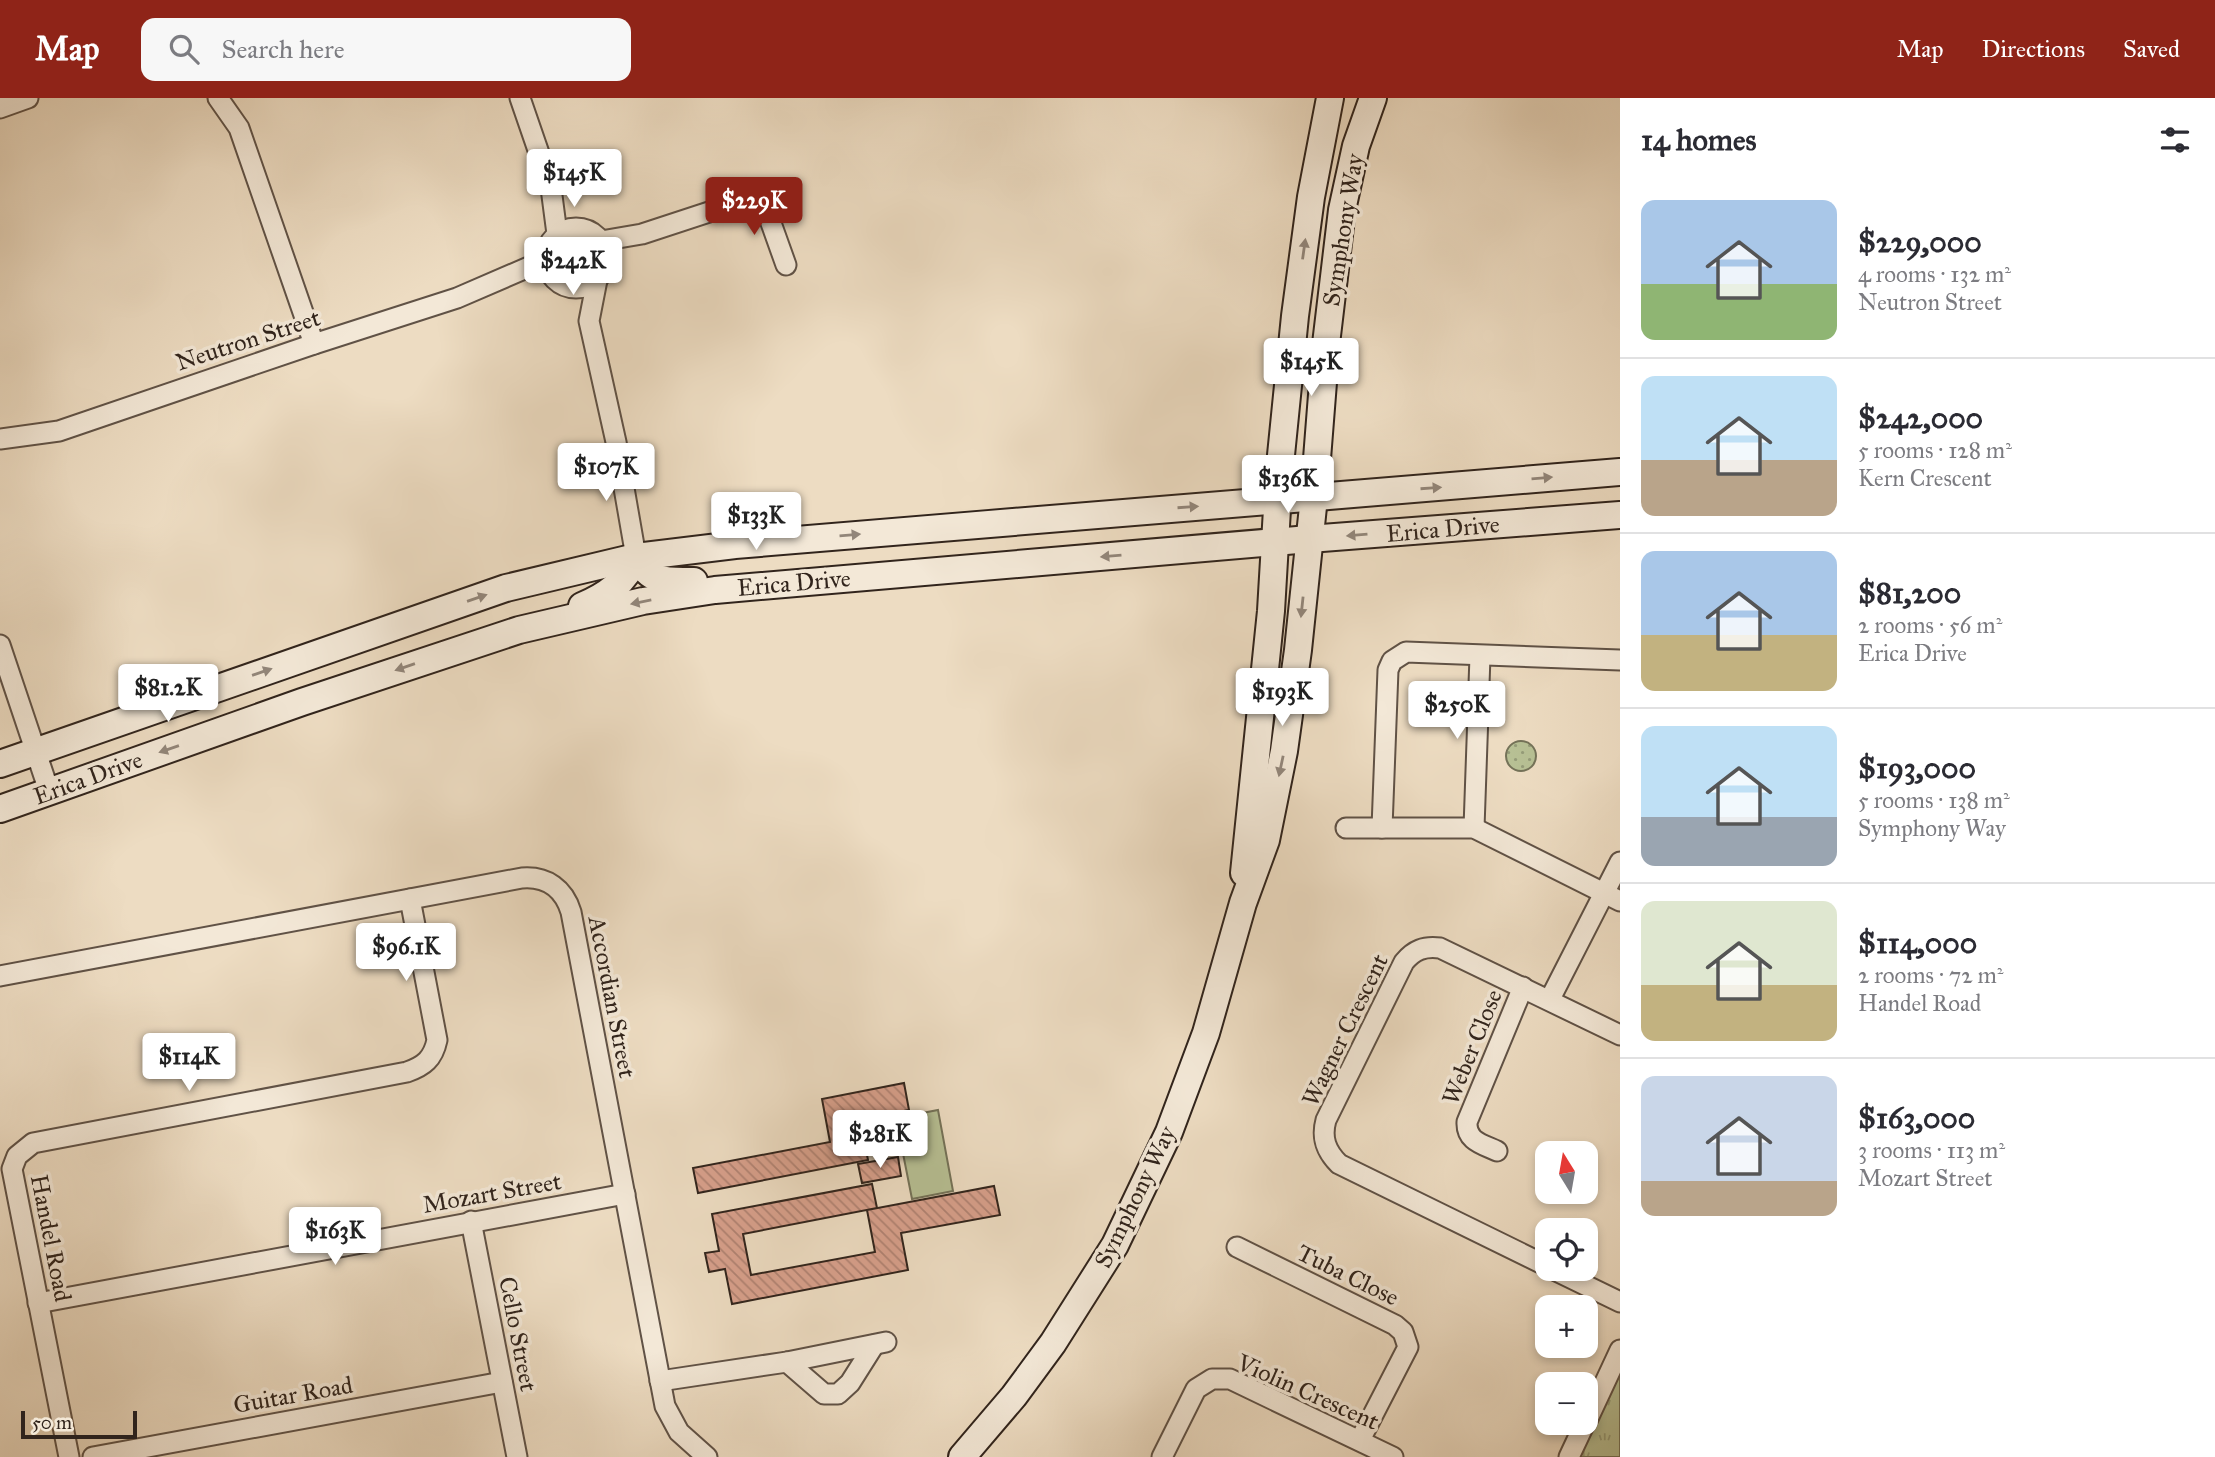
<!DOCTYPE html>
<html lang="en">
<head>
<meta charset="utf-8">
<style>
  body { margin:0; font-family:"IM FELL Great Primer",serif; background:#f7f7f7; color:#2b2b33; height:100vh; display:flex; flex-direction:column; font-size:26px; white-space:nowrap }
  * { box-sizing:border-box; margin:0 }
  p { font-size:23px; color:#7c7c81 }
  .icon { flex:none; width:38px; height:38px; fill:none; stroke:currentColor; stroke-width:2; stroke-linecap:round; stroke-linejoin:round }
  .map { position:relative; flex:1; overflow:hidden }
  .sheet { display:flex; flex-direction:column; background:#fff; width:595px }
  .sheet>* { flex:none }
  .needle { width:46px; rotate:349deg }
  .controls { position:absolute; left:1535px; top:1043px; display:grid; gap:14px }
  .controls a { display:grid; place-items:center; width:63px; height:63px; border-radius:14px; background:#fff; box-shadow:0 4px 10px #0003; font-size:35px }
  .scale { position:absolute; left:21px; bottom:18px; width:116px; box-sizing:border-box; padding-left:7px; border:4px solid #31241c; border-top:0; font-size:19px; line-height:24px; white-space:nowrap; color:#31241c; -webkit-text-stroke:5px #f3e8d7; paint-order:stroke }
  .price { position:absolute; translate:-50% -60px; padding:0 16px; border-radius:7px; background:#fff; color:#222; font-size:23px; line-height:46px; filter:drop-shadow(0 2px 4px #0008) }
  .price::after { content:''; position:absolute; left:50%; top:42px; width:21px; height:16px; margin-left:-10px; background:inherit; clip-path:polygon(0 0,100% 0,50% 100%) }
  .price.current { background:#8f2418; color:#fff }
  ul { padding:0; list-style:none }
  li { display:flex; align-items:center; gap:21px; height:175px; padding:0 21px }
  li+li { border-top:2px solid #e1e1e2 }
  li span { display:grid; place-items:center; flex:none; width:196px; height:140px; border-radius:14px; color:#555 }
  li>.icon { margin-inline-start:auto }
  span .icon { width:84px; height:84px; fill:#fffc; stroke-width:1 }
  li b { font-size:30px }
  h2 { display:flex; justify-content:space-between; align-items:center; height:84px; padding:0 21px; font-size:30px }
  header { display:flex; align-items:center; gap:42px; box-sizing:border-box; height:98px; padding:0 35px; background:#8f2418; color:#fff }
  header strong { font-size:33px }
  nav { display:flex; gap:38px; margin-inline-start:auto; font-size:24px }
  .search { width:490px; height:63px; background:#f7f7f7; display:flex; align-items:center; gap:18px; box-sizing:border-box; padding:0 24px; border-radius:14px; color:#7c7c81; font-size:26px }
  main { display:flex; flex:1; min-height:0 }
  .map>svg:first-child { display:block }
</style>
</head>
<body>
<header>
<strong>Map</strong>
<div class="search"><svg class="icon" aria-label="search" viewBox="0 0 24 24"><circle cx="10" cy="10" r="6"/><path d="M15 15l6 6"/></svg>Search here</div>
<nav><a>Map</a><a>Directions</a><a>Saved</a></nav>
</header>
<main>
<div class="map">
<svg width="1620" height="1359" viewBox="0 0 1620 1359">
  <defs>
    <pattern id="grass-tufts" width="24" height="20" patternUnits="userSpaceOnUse" patternTransform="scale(1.75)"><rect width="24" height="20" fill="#b7c094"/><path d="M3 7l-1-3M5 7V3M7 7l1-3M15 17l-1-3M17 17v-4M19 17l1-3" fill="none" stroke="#959c78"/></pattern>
    <pattern id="park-dots" width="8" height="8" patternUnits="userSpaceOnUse" patternTransform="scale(1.75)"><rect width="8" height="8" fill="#b7c094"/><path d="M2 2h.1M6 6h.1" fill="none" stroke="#959c78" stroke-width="1.8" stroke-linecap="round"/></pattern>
    <pattern id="building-back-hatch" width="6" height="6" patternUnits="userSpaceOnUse" patternTransform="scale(1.75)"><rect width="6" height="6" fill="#d8a08c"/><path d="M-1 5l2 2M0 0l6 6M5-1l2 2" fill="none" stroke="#b08272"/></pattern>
  </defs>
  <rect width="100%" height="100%" fill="#eddcc2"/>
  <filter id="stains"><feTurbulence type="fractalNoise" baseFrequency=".00286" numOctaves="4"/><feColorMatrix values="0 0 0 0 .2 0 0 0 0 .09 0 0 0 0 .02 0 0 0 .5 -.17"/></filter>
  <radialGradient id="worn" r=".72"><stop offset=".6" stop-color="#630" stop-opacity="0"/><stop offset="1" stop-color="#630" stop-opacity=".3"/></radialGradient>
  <!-- grass -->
  <polygon fill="url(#grass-tufts)" stroke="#747258" stroke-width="2" points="1620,1273 1620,1359 1578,1359"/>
  <!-- park -->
  <circle fill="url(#park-dots)" stroke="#747258" stroke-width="2" cx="1521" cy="658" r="15"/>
  <!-- pitch -->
  <polygon fill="#b7c094" stroke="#747258" stroke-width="2" points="938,1012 953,1093 912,1101 896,1020"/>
  <!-- building -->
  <g fill="url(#building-back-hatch)" stroke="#31241c" stroke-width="2">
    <polygon points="904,985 909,1012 860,1021 868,1062 698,1095 693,1070 830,1044 822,1001"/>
    <polygon points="898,1059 901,1078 862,1085 858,1066"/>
    <polygon points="872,1086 877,1110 743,1136 751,1177 875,1154 867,1112 994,1088 1000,1117 901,1135 908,1172 732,1206 725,1171 709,1174 705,1155 719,1153 712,1116"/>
  </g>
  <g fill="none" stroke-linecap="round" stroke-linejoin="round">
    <defs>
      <g id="minor">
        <polyline points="218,0 239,30 314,246"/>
        <polyline points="520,0 551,90 557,136"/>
        <polyline points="0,10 28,0"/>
        <circle cx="576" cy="160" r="30"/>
        <polyline points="601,143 642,136 761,97 786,167"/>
        <polyline points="597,182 589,223 616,344 636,459"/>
        <polyline points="0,341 59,333 314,246 457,200 545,162"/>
        <polyline points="0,547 49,693"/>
        <polyline points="1346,730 1474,730 1620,803"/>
        <polyline points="1382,730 1388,572 1392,563 1406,554 1620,562"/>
        <polyline points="1474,730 1480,558"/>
        <path d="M0 878 522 780C547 778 564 791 571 814L665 1308 679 1334 707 1359"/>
        <polyline points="1550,901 1620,764"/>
        <path d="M1497 1053C1482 1046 1466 1043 1467 1024L1523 889"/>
        <polyline points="471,1123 517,1359"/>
        <polyline points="1237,1149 1395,1227 1403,1234 1408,1249 1360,1342"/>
        <path d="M1547 1168 1339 1066C1326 1053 1321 1040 1326 1022L1404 864C1414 852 1424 848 1440 850L1620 937"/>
        <polyline points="1552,1171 1620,1204"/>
        <polyline points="38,1205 625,1096"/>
        <polyline points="787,1264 824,1296 838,1296 850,1285 874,1247"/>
        <polyline points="660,1283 787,1264 886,1244"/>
        <polyline points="1586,1325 1620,1252"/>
        <path d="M69 1359 12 1071 17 1058 33 1045 407 974C424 968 433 961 437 942L410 801"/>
        <polyline points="93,1359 502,1284"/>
        <polyline points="1162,1359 1196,1291 1212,1281 1230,1281 1393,1359"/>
        <polyline points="1569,1359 1585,1325"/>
      </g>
      <g id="secondary">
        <path d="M636 459C651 486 666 483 694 483"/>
        <path d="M582 508C607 497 625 485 636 459"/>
        <polyline points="0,666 506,490 636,459 735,447 1620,374"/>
        <polyline points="0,711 302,604 519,532 643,503 715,492 1309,441 1620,417"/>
        <polyline points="1244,775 1271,513 1279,377 1295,218 1311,99 1330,0"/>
        <polyline points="962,1359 1014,1298 1053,1245 1115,1147 1169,1034 1206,935 1243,805 1266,742 1284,653 1298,552 1314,399 1326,246 1342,112 1356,48 1373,0"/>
      </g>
    </defs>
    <!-- minor casing -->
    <use href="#minor" stroke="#605246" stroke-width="23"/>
    <!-- secondary casing -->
    <use href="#secondary" stroke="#31241c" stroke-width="30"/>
    <!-- minor -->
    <use href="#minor" stroke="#f3e8d7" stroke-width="19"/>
    <!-- secondary -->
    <use href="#secondary" stroke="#f3e8d7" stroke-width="26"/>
  </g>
  <!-- one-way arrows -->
  <defs><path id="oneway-solid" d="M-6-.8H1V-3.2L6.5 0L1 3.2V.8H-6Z" transform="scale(1.75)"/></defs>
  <g fill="#92867a">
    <use href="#oneway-solid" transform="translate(1304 151) rotate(-82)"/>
    <use href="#oneway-solid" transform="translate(1542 380) rotate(-5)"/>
    <use href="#oneway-solid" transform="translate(1431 390) rotate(-4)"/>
    <use href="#oneway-solid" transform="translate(1188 409) rotate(-4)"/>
    <use href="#oneway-solid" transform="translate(850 437) rotate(-5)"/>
    <use href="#oneway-solid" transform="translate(1357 437) rotate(175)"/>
    <use href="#oneway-solid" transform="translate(1111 458) rotate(175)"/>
    <use href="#oneway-solid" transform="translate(477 500) rotate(-19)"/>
    <use href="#oneway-solid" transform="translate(641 504) rotate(169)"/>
    <use href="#oneway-solid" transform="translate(1302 509) rotate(96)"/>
    <use href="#oneway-solid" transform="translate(405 569) rotate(161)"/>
    <use href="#oneway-solid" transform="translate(262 574) rotate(-19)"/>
    <use href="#oneway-solid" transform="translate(169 651) rotate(161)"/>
    <use href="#oneway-solid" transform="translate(1281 668) rotate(102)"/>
  </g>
  <g text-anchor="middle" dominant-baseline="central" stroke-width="7" stroke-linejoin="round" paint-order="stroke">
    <!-- street labels -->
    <g font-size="24" fill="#31241c" stroke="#f3e8d7">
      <text transform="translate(1343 132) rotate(-81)">Symphony Way</text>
      <text transform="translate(248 242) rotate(-18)">Neutron Street</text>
      <text transform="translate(1443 431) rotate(-5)">Erica Drive</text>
      <text transform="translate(794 485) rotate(-5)">Erica Drive</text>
      <text transform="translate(88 680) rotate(-20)">Erica Drive</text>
      <text transform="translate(612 899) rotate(79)">Accordian Street</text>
      <text transform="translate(1345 932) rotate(-64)">Wagner Crescent</text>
      <text transform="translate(1472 949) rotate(-68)">Weber Close</text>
      <text transform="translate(492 1095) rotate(-10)">Mozart Street</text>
      <text transform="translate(1135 1099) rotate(-64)">Symphony Way</text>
      <text transform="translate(51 1140) rotate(79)">Handel Road</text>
      <text transform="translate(1348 1177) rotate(26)">Tuba Close</text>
      <text transform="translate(518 1236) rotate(79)">Cello Street</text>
      <text transform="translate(1308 1294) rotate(24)">Violin Crescent</text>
      <text transform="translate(293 1297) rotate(-10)">Guitar Road</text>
    </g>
  </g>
  <rect width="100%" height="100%" filter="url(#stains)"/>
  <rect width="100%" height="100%" fill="url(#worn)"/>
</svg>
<div class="controls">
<a><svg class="needle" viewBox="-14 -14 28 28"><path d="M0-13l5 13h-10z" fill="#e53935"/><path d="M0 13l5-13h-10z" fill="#7c7c81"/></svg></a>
<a><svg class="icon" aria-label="locate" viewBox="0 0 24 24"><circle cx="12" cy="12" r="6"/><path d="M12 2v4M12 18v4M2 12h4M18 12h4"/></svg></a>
<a>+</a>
<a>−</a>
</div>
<div class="scale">50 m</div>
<b class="price" style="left:574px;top:111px">$145K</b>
<b class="price current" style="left:754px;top:139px">$229K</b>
<b class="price" style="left:573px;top:199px">$242K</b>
<b class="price" style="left:1311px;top:300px">$145K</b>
<b class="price" style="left:606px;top:405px">$107K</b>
<b class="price" style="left:1288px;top:417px">$136K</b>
<b class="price" style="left:756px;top:454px">$133K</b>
<b class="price" style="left:168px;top:626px">$81.2K</b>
<b class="price" style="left:1282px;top:630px">$193K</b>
<b class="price" style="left:1457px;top:643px">$250K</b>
<b class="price" style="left:406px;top:885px">$96.1K</b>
<b class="price" style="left:189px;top:995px">$114K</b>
<b class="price" style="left:880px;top:1072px">$281K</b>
<b class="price" style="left:335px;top:1169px">$163K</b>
</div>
<section class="sheet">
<h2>14 homes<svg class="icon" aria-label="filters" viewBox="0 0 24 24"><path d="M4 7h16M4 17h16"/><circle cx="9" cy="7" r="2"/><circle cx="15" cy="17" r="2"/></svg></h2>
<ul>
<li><span style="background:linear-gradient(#a9c7e8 60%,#8fb573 0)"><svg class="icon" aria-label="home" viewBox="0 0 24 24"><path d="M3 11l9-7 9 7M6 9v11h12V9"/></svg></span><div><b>$229,000</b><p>4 rooms · 132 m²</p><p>Neutron Street</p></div></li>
<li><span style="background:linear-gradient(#bfe0f5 60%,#b9a48a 0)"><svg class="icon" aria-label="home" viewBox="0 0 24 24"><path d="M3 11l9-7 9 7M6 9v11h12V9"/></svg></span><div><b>$242,000</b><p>5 rooms · 128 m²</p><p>Kern Crescent</p></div></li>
<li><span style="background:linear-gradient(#a9c7e8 60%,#c2b280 0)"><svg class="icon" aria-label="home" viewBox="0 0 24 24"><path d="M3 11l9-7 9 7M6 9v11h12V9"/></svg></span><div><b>$81,200</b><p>2 rooms · 56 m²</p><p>Erica Drive</p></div></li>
<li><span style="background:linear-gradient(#bfe0f5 65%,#9aa5b1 0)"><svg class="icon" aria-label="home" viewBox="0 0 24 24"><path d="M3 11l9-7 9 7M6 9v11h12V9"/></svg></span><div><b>$193,000</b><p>5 rooms · 138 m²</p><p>Symphony Way</p></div></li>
<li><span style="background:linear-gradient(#dfe7d0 60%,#c2b280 0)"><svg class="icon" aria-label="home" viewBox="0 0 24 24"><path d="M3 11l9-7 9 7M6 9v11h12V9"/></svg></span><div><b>$114,000</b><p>2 rooms · 72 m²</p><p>Handel Road</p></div></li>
<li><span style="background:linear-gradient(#c9d6e8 75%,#b9a48a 0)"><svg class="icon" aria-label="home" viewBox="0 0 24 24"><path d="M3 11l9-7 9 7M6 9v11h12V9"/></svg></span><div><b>$163,000</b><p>3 rooms · 113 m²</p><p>Mozart Street</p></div></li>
</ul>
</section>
</main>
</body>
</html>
